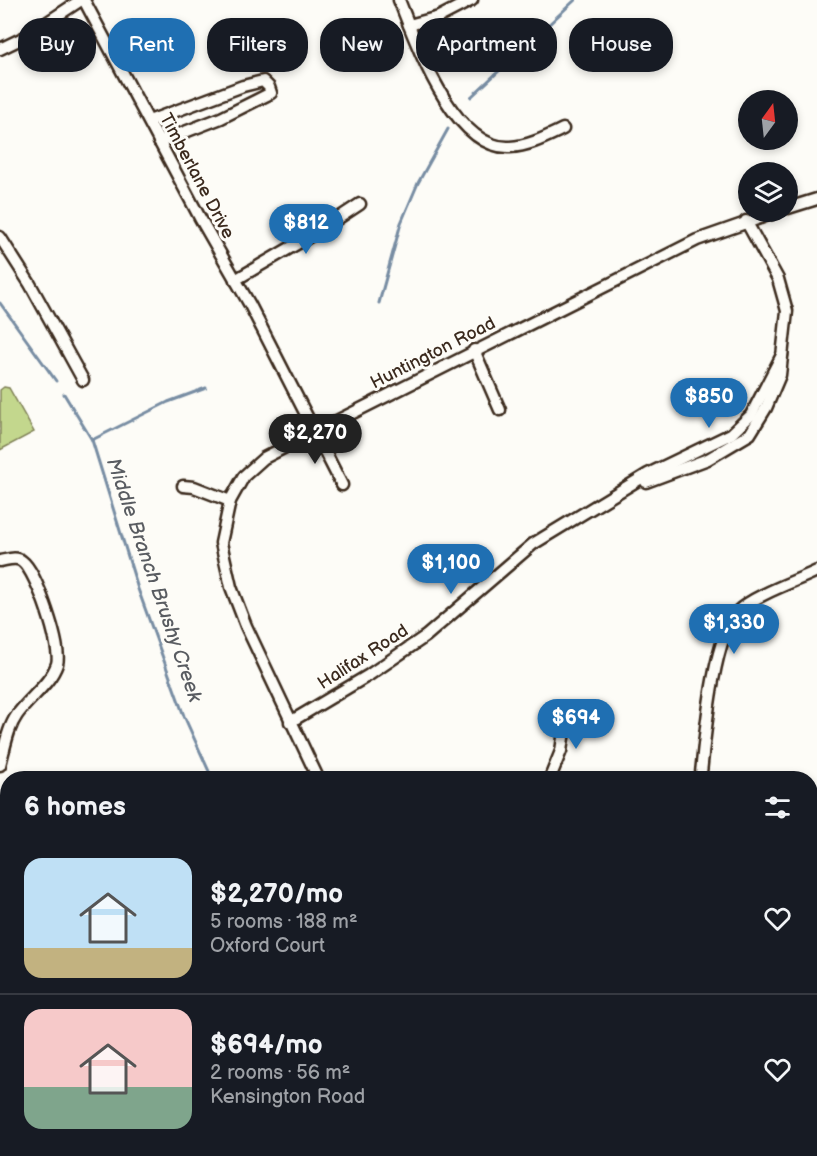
<!DOCTYPE html>
<html lang="en">
<head>
<meta charset="utf-8">
<style>
  body { margin:0; font-family:"Balsamiq Sans",sans-serif; background:#20242c; color:#f1f3f6; height:100vh; display:flex; flex-direction:column; font-size:22px; white-space:nowrap }
  * { box-sizing:border-box; margin:0 }
  p { font-size:20px; color:#9ea1a6 }
  .icon { flex:none; width:33px; height:33px; fill:none; stroke:currentColor; stroke-width:2; stroke-linecap:round; stroke-linejoin:round }
  .map { position:relative; flex:1; overflow:hidden }
  .panel { position:absolute; left:0px; top:771px; width:818px; height:386px; display:flex; flex-direction:column; background:#171b24; border-radius:24px 24px 0 0; box-shadow:0 3px 9px #0003 }
  .panel>* { flex:none }
  .banner { position:absolute; left:18px; top:18px; width:782px; height:54px; display:flex; gap:12px }
  .needle { width:39px; rotate:15deg }
  .fabs { position:absolute; left:738px; top:90px; display:grid; gap:12px }
  .fabs a { display:grid; place-items:center; width:60px; height:60px; border-radius:50%; background:#171b24; box-shadow:0 3px 9px #0003; font-size:30px }
  .price { position:absolute; translate:-50% -51px; padding:0 14px; border-radius:21px; background:#1f6fb2; color:#fff; font-size:20px; line-height:39px; filter:drop-shadow(0 2px 3px #0008) }
  .price::after { content:''; position:absolute; left:50%; top:36px; width:18px; height:14px; margin-left:-9px; background:inherit; clip-path:polygon(0 0,100% 0,50% 100%) }
  .price.selected { background:#222; color:#fff }
  ul { padding:0; list-style:none }
  li { display:flex; align-items:center; gap:18px; height:150px; padding:0 24px }
  li+li { border-top:2px solid #363941 }
  li span { display:grid; place-items:center; flex:none; width:168px; height:120px; border-radius:18px; color:#555 }
  li>.icon { margin-inline-start:auto }
  span .icon { width:72px; height:72px; fill:#fffc; stroke-width:1 }
  li b { font-size:26px }
  h2 { display:flex; justify-content:space-between; align-items:center; height:72px; padding:0 24px; font-size:26px }
  .pill { padding:0 21px; border-radius:24px; background:#171b24; box-shadow:0 3px 9px #0003; font-size:21px; line-height:54px }
  .pill.selected { background:#1f6fb2; color:#fff }
  .map>svg:first-child { display:block }
</style>
</head>
<body>
<div class="map">
<svg width="817" height="1156" viewBox="0 0 817 1156">
  <rect width="100%" height="100%" fill="#fdfcf7"/>
  <filter id="ink" filterUnits="userSpaceOnUse"><feTurbulence type="fractalNoise" baseFrequency=".0167" numOctaves="2"/><feDisplacementMap in="SourceGraphic" scale="12" xChannelSelector="R" yChannelSelector="G"/><feConvolveMatrix kernelMatrix="1 2 1 2 8 2 1 2 1" color-interpolation-filters="sRGB"/></filter>
  <g filter="url(#ink)">
    <!-- green -->
    <polygon fill="#c3d78d" stroke="#7f8056" stroke-width="1.5" points="4,387 9,388 34,432 0,450 0,390"/>
    <g fill="none" stroke-linecap="round" stroke-linejoin="round">
      <!-- stream -->
      <g stroke="#788da3" stroke-width="3">
        <polyline points="471,97 575,0"/>
        <polyline points="0,303 56,381"/>
        <polyline points="379,303 401,223 418,183 448,129"/>
        <polyline points="64,394 92,440 138,589 184,716 212,778"/>
        <polyline points="92,440 168,402 206,388"/>
        <polyline points="321,1149 321,1156"/>
      </g>
      <defs>
        <g id="minor">
          <polyline points="84,0 200,218 250,305 342,485"/>
          <path d="M399 0C416 42 453 150 510 147 529 146 546 137 563 129"/>
          <polyline points="409,25 439,17 472,0"/>
          <polyline points="0,49 25,37 81,0"/>
          <polyline points="149,121 243,86 263,81 269,87 271,93 221,118 159,142"/>
          <polyline points="788,208 817,199"/>
          <polyline points="0,237 30,284 83,380"/>
          <polyline points="235,280 319,231 360,204"/>
          <polyline points="474,350 500,410"/>
          <polyline points="646,482 708,459 750,434 766,408 780,375 787,311 778,279 746,221"/>
          <polyline points="183,486 194,487 230,501"/>
          <path d="M0 561C7 560 16 556 22 561 37 572 62 648 57 664 50 684 29 698 17 715 10 725 7 737 4 749L0 748"/>
          <polyline points="290,722 369,675 426,636 533,544 648,474 731,434 751,415 782,355"/>
          <polyline points="0,765 4,749"/>
          <polyline points="318,778 246,626 231,587 221,543 230,501 244,476 264,458 293,443 697,240 777,212"/>
          <polyline points="550,778 561,751 567,712"/>
          <path d="M703 778 701 773C705 736 713 637 738 611 753 596 796 581 817 571"/>
          <polyline points="810,845 817,846"/>
          <polyline points="810,1000 817,1001"/>
          <polyline points="0,1084 8,1085"/>
          <polyline points="250,1149 260,1156"/>
          <polyline points="514,1149 522,1156"/>
          <polyline points="43,1156 48,1149"/>
          <polyline points="587,1156 593,1149"/>
        </g>
      </defs>
      <!-- minor casing -->
      <use href="#minor" stroke="#3b2a1e" stroke-width="15"/>
      <!-- minor -->
      <use href="#minor" stroke="#fdfcf7" stroke-width="10"/>
    </g>
  </g>
  <g text-anchor="middle" dominant-baseline="central" stroke-width="6" stroke-linejoin="round" paint-order="stroke">
    <!-- street labels -->
    <g font-size="18" fill="#3b2a1e" stroke="#fdfcf7">
      <text transform="translate(197 176) rotate(62)">Timberlane Drive</text>
      <text transform="translate(433 353) rotate(-27)">Huntington Road</text>
      <text transform="translate(363 657) rotate(-33)">Halifax Road</text>
    </g>
    <!-- water labels -->
    <g font-size="20" font-style="italic" fill="#595c61" stroke="#fdfcf7">
      <text transform="translate(154 580) rotate(71)">Middle Branch Brushy Creek</text>
    </g>
  </g>
</svg>
<div class="fabs">
<a><svg class="needle" viewBox="-14 -14 28 28"><path d="M0-13l5 13h-10z" fill="#e53935"/><path d="M0 13l5-13h-10z" fill="#9ea1a6"/></svg></a>
<a><svg class="icon" aria-label="layers" viewBox="0 0 24 24"><path d="M12 4l9 5-9 5-9-5zM3 14l9 5 9-5"/></svg></a>
</div>
<b class="price" style="left:306px;top:255px">$812</b>
<b class="price" style="left:709px;top:429px">$850</b>
<b class="price selected" style="left:315px;top:465px">$2,270</b>
<b class="price" style="left:451px;top:595px">$1,100</b>
<b class="price" style="left:734px;top:655px">$1,330</b>
<b class="price" style="left:576px;top:750px">$694</b>
<div class="banner">
<a class="pill">Buy</a>
<a class="pill selected">Rent</a>
<a class="pill">Filters</a>
<a class="pill">New</a>
<a class="pill">Apartment</a>
<a class="pill">House</a>
</div>
<section class="panel">
<h2>6 homes<svg class="icon" aria-label="filters" viewBox="0 0 24 24"><path d="M4 7h16M4 17h16"/><circle cx="9" cy="7" r="2"/><circle cx="15" cy="17" r="2"/></svg></h2>
<ul>
<li><span style="background:linear-gradient(#bfe0f5 75%,#c2b280 0)"><svg class="icon" aria-label="home" viewBox="0 0 24 24"><path d="M3 11l9-7 9 7M6 9v11h12V9"/></svg></span><div><b>$2,270/mo</b><p>5 rooms · 188 m²</p><p>Oxford Court</p></div><svg class="icon" aria-label="heart" viewBox="0 0 24 24"><path d="M12 20l-8-8c-3-5 5-10 8-4 3-6 11-1 8 4z"/></svg></li>
<li><span style="background:linear-gradient(#f6c9c9 65%,#7fa58c 0)"><svg class="icon" aria-label="home" viewBox="0 0 24 24"><path d="M3 11l9-7 9 7M6 9v11h12V9"/></svg></span><div><b>$694/mo</b><p>2 rooms · 56 m²</p><p>Kensington Road</p></div><svg class="icon" aria-label="heart" viewBox="0 0 24 24"><path d="M12 20l-8-8c-3-5 5-10 8-4 3-6 11-1 8 4z"/></svg></li>
</ul>
</section>
</div>
</body>
</html>
